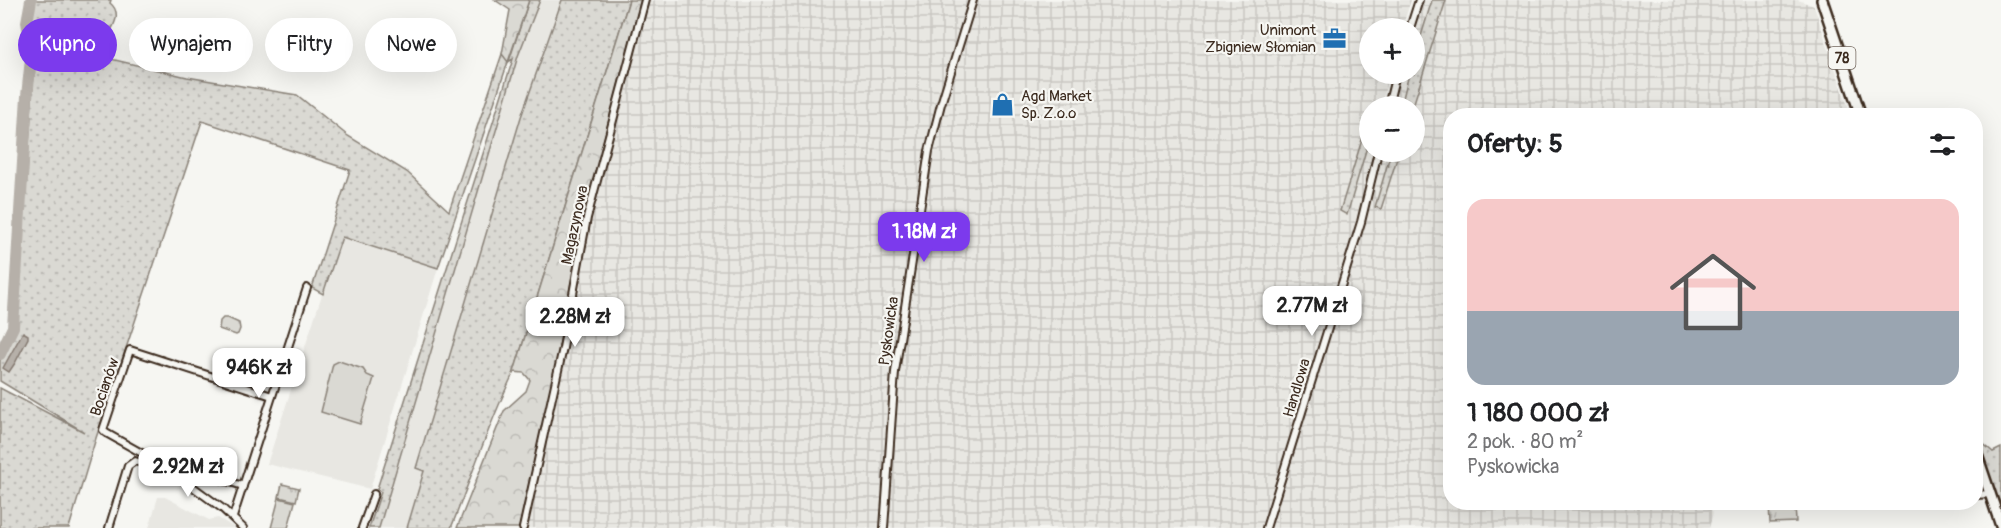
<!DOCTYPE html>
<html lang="pl">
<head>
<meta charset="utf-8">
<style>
  body { margin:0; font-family:Pangolin,sans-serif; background:#f2f2f2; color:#202124; height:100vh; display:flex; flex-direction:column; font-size:22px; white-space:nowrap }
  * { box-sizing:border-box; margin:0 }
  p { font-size:20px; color:#757577 }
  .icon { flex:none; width:33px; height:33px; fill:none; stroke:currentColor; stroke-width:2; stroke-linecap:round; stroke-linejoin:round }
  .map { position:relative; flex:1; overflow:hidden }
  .side { position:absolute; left:1443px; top:108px; width:540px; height:402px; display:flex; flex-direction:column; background:#fff; border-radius:24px; box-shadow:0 6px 24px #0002 }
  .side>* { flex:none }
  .guide { position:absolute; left:18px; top:18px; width:570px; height:54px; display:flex; gap:12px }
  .buttons { position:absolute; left:1359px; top:18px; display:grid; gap:12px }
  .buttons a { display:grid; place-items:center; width:66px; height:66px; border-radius:50%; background:#fff; box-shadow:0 6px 24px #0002; font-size:30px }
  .price { position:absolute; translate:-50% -51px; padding:0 14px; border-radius:12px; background:#fff; color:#222; font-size:20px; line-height:39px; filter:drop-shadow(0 2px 3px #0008) }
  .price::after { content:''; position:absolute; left:50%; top:36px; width:18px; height:14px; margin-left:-9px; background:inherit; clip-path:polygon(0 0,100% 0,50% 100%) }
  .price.current { background:#7c3aed; color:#fff }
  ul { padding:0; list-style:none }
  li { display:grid; align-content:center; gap:12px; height:318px; padding:0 24px }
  li span { display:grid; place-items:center; height:186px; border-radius:18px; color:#555 }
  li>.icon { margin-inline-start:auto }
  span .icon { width:108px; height:108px; fill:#fffc; stroke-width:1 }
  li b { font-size:26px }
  h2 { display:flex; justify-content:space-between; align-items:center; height:72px; padding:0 24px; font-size:26px }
  .tag { padding:0 21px; border-radius:27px; background:#fff; box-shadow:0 6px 24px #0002; font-size:21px; line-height:54px }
  .tag.current { background:#7c3aed; color:#fff }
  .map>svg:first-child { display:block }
</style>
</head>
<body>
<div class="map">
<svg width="2001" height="528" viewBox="0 0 2001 528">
  <defs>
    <pattern id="industrial-grid" width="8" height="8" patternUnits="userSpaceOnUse" patternTransform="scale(1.5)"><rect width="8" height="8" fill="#e8e7e2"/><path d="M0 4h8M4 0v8" fill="none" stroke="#c8c6c1"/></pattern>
    <pattern id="grass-dots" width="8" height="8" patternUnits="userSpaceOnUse" patternTransform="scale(1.5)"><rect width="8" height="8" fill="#dad9d3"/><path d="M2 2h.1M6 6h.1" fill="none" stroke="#bcbab5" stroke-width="1.8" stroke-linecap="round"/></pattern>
    <pattern id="forest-crowns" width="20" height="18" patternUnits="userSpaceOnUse" patternTransform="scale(1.5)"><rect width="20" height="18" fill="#dad9d3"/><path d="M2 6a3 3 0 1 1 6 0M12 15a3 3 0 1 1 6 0" fill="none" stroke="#bcbab5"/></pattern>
    <pattern id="park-tufts" width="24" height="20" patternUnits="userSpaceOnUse" patternTransform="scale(1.5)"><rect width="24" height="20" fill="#dad9d3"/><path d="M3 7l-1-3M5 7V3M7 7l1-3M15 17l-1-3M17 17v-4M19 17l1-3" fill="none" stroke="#bcbab5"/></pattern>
  </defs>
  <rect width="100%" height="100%" fill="#f6f6f2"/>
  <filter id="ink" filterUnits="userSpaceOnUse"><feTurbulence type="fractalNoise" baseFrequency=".0167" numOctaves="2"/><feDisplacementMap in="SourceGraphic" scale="12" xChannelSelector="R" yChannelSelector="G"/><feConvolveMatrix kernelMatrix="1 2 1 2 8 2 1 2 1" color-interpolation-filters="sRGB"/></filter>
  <g filter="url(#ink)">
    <!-- built -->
    <g fill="#e8e7e2">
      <polygon points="540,0 562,0 521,117 416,468 424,471 407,528 379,528 487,153 518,56"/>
      <polygon points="341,236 438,268 370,489 267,464"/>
      <polygon points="158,497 165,497 209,520 218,518 235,528 149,528"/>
    </g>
    <!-- industrial -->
    <g fill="url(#industrial-grid)">
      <polygon points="648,0 1411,0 1402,28 1370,28 1370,74 1389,74 1381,106 1370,106 1370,152 1373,152 1367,184 1261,528 526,528 568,339 593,204"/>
      <polygon points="1422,0 1798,0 1814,6 1851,115 1450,116 1450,502 1706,503 1713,513 1709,528 1269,528 1359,239 1376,181 1382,152 1414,152 1414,106 1392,106 1401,74 1414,74 1414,28 1413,28"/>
    </g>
    <!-- grass -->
    <g fill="url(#grass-dots)" stroke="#8a8278" stroke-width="1.5">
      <path d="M32 0H111L110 3C126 16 107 33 103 47 103 48 102 56 102 57L187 77 297 95 348 136 407 172 449 211 502 54 509 61 529 0H540L518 56 379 528H369L381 492 377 489 513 59 508 62 438 268 342 237 323 294 312 288 350 170 202 121 96 438 69 528H0V388L84 432 0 381V359L11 341 17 320 35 57 29 25Z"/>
      <path d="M562 0H629L514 372C489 422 472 476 451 528H407L424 471 416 468 521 117Z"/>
      <polygon points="1432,0 1446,0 1413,106 1401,106 1409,74 1414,74 1415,56"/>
      <polygon points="1369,117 1369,140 1347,215 1340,211"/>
      <polygon points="1391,152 1399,152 1381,209 1375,207"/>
      <polygon points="1981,442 1993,452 2001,448 2001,514 1977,444"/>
    </g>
    <!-- forest -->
    <g fill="url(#forest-crowns)" stroke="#8a8278" stroke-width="1.5">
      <polygon points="495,0 529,0 508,62 502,54 510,10"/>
      <polygon points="629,0 641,0 604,139 576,255 555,370 519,528 457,528 504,411 526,391 530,380 524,373 514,372"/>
    </g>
    <!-- park -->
    <g fill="url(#park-tufts)" stroke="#8a8278" stroke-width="1.5">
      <polygon points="223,318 228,318 239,323 240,329 238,334 236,335 219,329 220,321"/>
      <polygon points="282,484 299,488 296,501 279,497"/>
      <polygon points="1795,504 1796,522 1770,523 1769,505"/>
    </g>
    <!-- garden -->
    <g fill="#dad9d3" stroke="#8a8278" stroke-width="1.5">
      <polygon points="339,361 363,369 367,375 374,378 360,424 321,412 333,364"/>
      <polygon points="279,498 295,502 288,528 271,528"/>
    </g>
    <!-- water -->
    <polygon fill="#b6b0a9" stroke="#857a71" stroke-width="1.5" points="23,332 28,335 28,338 15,363 9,372 3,368"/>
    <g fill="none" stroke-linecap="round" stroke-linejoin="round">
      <!-- river -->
      <polyline stroke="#b6b0a9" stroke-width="12" points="0,354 13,327 27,96 32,50 27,22 31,0"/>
      <defs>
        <g id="minor">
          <polyline points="1410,28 1419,0"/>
          <polyline points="1388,106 1396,74"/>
          <polyline points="243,486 147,456 106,433 103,430 130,350 272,396"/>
          <polyline points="1976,495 1990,494"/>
          <polyline points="1839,502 1859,502"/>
          <polyline points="233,517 307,288"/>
          <polyline points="109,528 128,466 135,461 174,473 223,509 243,528"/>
          <polyline points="362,528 374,494"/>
          <polyline points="523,528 563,348 587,218 645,0"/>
          <polyline points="884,528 895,372 929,151 941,104 973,0"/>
          <polyline points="1266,528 1361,222 1378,152"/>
        </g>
        <g id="primary">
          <polyline points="1822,0 1861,116"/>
          <polyline points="1976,452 2001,526"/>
        </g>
      </defs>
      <!-- minor casing -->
      <use href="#minor" stroke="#3b2a1e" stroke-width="10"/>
      <!-- primary casing -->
      <use href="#primary" stroke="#3b2a1e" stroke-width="14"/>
      <!-- minor -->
      <use href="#minor" stroke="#f6f6f2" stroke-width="6"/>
      <!-- primary -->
      <use href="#primary" stroke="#f6f6f2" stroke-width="9"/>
    </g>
  </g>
  <!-- icons -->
  <defs>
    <symbol id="office-bare" viewBox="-9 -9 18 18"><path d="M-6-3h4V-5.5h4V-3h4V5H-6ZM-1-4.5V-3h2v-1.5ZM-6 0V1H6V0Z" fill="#1f6fb2" stroke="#f6f6f2" stroke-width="2.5" paint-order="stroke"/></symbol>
    <symbol id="shop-bare" viewBox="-9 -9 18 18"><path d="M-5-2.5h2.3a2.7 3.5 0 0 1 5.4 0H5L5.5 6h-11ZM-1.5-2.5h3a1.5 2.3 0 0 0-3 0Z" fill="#1f6fb2" stroke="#f6f6f2" stroke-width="2.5" paint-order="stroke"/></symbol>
  </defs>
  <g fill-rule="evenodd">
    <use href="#office-bare" x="1318" y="22" width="33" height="33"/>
    <use href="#shop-bare" x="986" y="88" width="33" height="33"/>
  </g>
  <g text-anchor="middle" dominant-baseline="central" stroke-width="4.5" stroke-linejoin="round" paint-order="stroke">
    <!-- shield labels -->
    <rect fill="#f6f6f2" stroke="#73675e" stroke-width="1.5" x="1828.5" y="47" width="27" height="22" rx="4.5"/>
    <g font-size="14" font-weight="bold" fill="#3b2a1e">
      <text x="1842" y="58">78</text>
    </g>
    <!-- poi labels -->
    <g font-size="15" fill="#3b2a1e" stroke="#f6f6f2" text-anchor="end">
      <text x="1316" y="30">Unimont<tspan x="1316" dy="17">Zbigniew Słomian</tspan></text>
      <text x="1021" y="96" text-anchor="start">Agd Market<tspan x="1021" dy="17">Sp. Z.o.o</tspan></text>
    </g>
    <!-- street labels -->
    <g font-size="15" fill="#3b2a1e" stroke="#f6f6f2">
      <text transform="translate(575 225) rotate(-78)">Magazynowa</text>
      <text transform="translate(889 331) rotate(-82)">Pyskowicka</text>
      <text transform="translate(105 387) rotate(-71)">Bocianów</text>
      <text transform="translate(1297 388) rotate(-73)">Handlowa</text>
    </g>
  </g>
</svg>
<div class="buttons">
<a>+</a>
<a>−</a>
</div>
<b class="price current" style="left:924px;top:263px">1.18M zł</b>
<b class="price" style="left:1312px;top:337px">2.77M zł</b>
<b class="price" style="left:575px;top:348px">2.28M zł</b>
<b class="price" style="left:259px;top:399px">946K zł</b>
<b class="price" style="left:188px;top:498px">2.92M zł</b>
<div class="guide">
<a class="tag current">Kupno</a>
<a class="tag">Wynajem</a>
<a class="tag">Filtry</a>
<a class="tag">Nowe</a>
</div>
<section class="side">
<h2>Oferty: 5<svg class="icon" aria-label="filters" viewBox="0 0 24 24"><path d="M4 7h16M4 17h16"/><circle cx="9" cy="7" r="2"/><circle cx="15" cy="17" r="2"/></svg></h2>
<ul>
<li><span style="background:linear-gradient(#f6c9c9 60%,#9aa5b1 0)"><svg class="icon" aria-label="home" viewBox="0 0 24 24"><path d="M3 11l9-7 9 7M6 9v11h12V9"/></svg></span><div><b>1 180 000 zł</b><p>2 pok. · 80 m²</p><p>Pyskowicka</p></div></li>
</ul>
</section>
</div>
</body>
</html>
